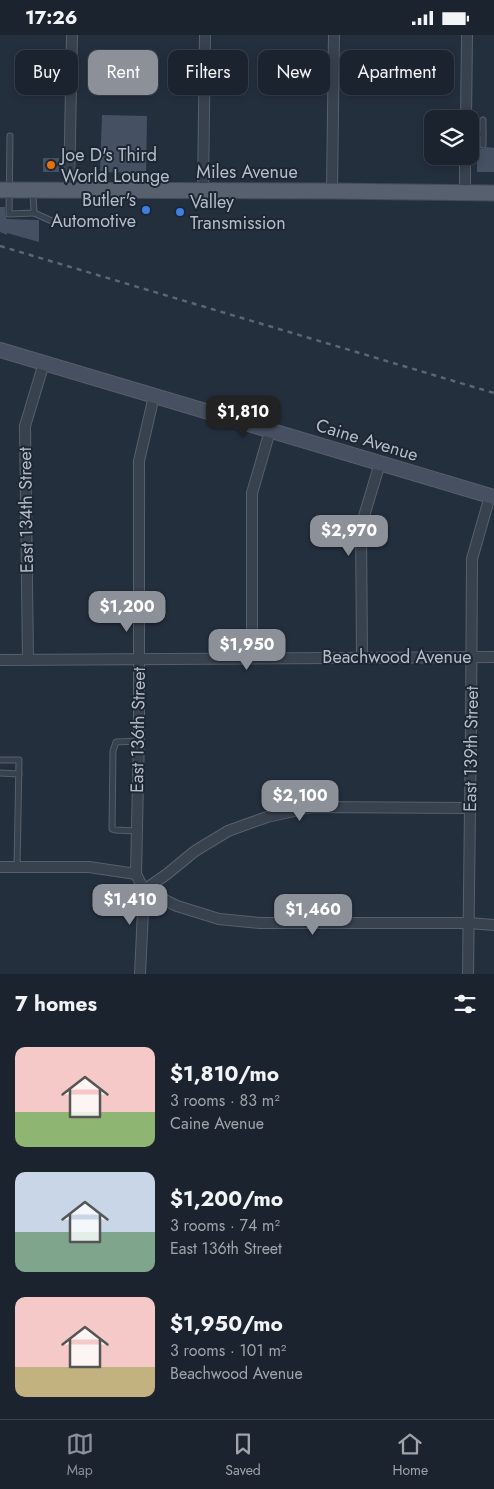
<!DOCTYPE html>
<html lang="en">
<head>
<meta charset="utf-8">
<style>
  body { margin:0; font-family:Jost,sans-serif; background:#242b36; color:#f1f3f6; height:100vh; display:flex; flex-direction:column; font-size:19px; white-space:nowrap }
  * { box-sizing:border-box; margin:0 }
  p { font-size:16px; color:#a0a4aa }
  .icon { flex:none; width:28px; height:28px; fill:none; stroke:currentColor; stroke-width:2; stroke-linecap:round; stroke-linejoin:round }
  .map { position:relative; height:939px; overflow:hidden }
  .sheet { display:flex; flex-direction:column; background:#1b232e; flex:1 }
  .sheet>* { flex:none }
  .guide { position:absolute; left:15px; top:15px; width:465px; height:45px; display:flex; gap:10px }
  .controls { position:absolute; left:424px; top:75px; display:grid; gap:10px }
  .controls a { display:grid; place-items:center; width:55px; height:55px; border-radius:10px; background:#1b232e; box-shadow:0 2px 8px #0003,0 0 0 1px #39404a; font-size:25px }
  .price { position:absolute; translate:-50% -42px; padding:0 11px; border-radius:10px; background:#8c9099; color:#fff; font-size:16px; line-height:32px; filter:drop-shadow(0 1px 2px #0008) }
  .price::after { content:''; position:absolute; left:50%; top:30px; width:15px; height:11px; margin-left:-8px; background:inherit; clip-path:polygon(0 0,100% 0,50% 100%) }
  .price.selected { background:#222; color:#fff }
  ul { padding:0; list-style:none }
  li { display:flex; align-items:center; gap:15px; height:125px; padding:0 15px }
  li span { display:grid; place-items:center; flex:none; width:140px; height:100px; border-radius:10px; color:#555 }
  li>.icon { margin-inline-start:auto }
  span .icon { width:60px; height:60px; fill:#fffc; stroke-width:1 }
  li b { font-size:21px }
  h2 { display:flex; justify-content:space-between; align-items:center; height:60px; padding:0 15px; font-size:21px }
  .tag { padding:0 18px; border-radius:10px; background:#1b232e; box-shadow:0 2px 8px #0003,0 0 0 1px #39404a; font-size:18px; line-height:45px }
  .tag.selected { background:#8c9099; color:#fff }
  .status { display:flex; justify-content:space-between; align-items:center; height:35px; padding:0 25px; background:#1b232e; direction:ltr }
  .status svg { height:14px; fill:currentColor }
  .tabs { display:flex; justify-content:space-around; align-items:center; height:70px; border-top:1px solid #39404a; background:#1b232e; font-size:14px; color:#a0a4aa }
  .tabs a { display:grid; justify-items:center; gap:2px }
  .tabs .selected { color:#8c9099 }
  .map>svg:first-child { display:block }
</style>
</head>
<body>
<div class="status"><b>17:26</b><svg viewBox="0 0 49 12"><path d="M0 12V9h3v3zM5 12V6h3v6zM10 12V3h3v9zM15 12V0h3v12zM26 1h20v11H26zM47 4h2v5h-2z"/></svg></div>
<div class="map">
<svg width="494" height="939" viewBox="0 0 494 939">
  <rect width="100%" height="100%" fill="#242f3e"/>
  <!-- building -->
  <g fill="#455162">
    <polygon points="90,46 109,46 109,57 90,56"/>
    <polygon points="102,80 147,81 146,138 100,137"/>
    <polygon points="477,112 483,114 487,112 494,113 494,137 477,137"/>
    <rect x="43" y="123" width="16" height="14"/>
    <polygon points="0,172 5,172 5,179 7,184 39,185 39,207 7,198 7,200 0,197"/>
  </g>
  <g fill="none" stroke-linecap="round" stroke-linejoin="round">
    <defs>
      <g id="lane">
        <polyline points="470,99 483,99 483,85"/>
        <polyline points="483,99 483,110"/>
        <polyline points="10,101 9,179 34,178 33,156"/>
        <polyline points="34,178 52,186 80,187"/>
        <polyline points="0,725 19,725 17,832"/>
        <polyline points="0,738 19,739"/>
        <polyline points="136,796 115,795 112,794 113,716 116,707 139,706"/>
      </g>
      <g id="street">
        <polyline points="466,84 467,0"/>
        <polyline points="69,156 72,0"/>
        <polyline points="203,156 205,0"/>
        <polyline points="332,156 334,0"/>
        <polyline points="465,158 465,121"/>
        <polyline points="362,622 361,491 380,428"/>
        <polyline points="252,623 252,458 270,396"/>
        <polyline points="0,625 494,622"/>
        <polyline points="28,625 25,391 44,328"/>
        <polyline points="0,832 89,832 136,839"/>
        <polyline points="144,855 177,871 219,884 260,888 469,888 494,890"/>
        <polyline points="144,855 167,839 195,816 228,796 267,782 312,772 470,773"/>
        <polyline points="140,939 144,855 136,839 139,700 139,426 154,361"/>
        <polyline points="468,939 471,691 472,524 490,461"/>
      </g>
      <polyline id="secondary" points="0,315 494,462"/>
      <polyline id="primary" points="0,155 332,156 494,158"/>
    </defs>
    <!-- lane casing -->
    <use href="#lane" stroke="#565f6c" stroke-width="7"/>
    <!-- street casing -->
    <use href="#street" stroke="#565f6c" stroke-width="12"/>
    <!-- secondary casing -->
    <use href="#secondary" stroke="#565f6c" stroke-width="16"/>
    <!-- primary casing -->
    <use href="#primary" stroke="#414a57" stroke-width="17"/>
    <!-- lane -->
    <use href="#lane" stroke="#38414e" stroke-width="5"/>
    <!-- street -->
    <use href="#street" stroke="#38414e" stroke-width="10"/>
    <!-- secondary -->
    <use href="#secondary" stroke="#465061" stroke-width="14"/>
    <!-- primary -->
    <use href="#primary" stroke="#56606e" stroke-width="15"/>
    <!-- rail -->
    <polyline stroke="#5a6575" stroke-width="2.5" stroke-dasharray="5 5" stroke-linecap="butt" points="0,211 494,358"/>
  </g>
  <!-- markers -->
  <circle fill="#e8710a" stroke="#1d2633" stroke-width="2" cx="51" cy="130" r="5"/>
  <g fill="#3f7fe0" stroke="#1d2633" stroke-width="2">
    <circle cx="146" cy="175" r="5"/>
    <circle cx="180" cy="177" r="5"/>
  </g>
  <g text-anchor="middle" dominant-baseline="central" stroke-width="4" stroke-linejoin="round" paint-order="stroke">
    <!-- poi labels -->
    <g font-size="18" fill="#b4bcc9" stroke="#1d2633" text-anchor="start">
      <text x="61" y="120">Joe D's Third<tspan x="61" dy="21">World Lounge</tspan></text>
      <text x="136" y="165" text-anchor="end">Butler's<tspan x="136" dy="21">Automotive</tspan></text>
      <text x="190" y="167">Valley<tspan x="190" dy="21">Transmission</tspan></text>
    </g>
    <!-- street labels -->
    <g font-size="18" fill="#b4bcc9" stroke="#1d2633">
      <text x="247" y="137">Miles Avenue</text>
      <text transform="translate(367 405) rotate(17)">Caine Avenue</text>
      <text transform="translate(26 475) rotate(-91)">East 134th Street</text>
      <text x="397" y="622">Beachwood Avenue</text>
      <text transform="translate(138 695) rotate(-89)">East 136th Street</text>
      <text transform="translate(471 714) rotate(-89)">East 139th Street</text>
    </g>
  </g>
</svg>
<div class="controls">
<a><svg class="icon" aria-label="layers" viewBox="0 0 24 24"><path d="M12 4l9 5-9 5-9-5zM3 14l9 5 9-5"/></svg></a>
</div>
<b class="price selected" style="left:243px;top:403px">$1,810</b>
<b class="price" style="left:349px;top:522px">$2,970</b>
<b class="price" style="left:127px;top:598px">$1,200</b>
<b class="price" style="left:247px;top:636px">$1,950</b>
<b class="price" style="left:300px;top:787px">$2,100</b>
<b class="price" style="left:130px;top:891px">$1,410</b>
<b class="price" style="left:313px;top:901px">$1,460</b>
<div class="guide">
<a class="tag">Buy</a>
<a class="tag selected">Rent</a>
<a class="tag">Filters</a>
<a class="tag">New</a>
<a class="tag">Apartment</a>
</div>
</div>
<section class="sheet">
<h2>7 homes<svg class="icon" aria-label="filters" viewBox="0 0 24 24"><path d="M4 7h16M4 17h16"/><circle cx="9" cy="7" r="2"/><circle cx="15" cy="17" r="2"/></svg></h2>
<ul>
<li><span style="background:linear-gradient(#f6c9c9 65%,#8fb573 0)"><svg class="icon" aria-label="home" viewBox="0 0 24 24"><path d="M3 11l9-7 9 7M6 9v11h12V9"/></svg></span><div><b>$1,810/mo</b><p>3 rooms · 83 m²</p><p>Caine Avenue</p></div></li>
<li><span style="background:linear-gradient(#c9d6e8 60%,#7fa58c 0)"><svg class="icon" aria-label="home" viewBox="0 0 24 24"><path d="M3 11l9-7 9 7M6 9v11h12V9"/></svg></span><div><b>$1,200/mo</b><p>3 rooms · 74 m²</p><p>East 136th Street</p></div></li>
<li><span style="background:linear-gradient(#f6c9c9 70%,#c2b280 0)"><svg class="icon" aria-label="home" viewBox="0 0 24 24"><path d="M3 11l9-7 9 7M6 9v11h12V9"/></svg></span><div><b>$1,950/mo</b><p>3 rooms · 101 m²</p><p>Beachwood Avenue</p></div></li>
</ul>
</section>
<nav class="tabs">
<a class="selected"><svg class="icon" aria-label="map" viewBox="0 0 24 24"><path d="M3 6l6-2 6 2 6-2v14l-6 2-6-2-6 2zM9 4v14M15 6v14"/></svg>Map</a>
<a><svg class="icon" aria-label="saved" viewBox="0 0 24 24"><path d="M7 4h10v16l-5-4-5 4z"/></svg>Saved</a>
<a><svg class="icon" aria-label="home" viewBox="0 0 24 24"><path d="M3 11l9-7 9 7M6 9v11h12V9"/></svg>Home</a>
</nav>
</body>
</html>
